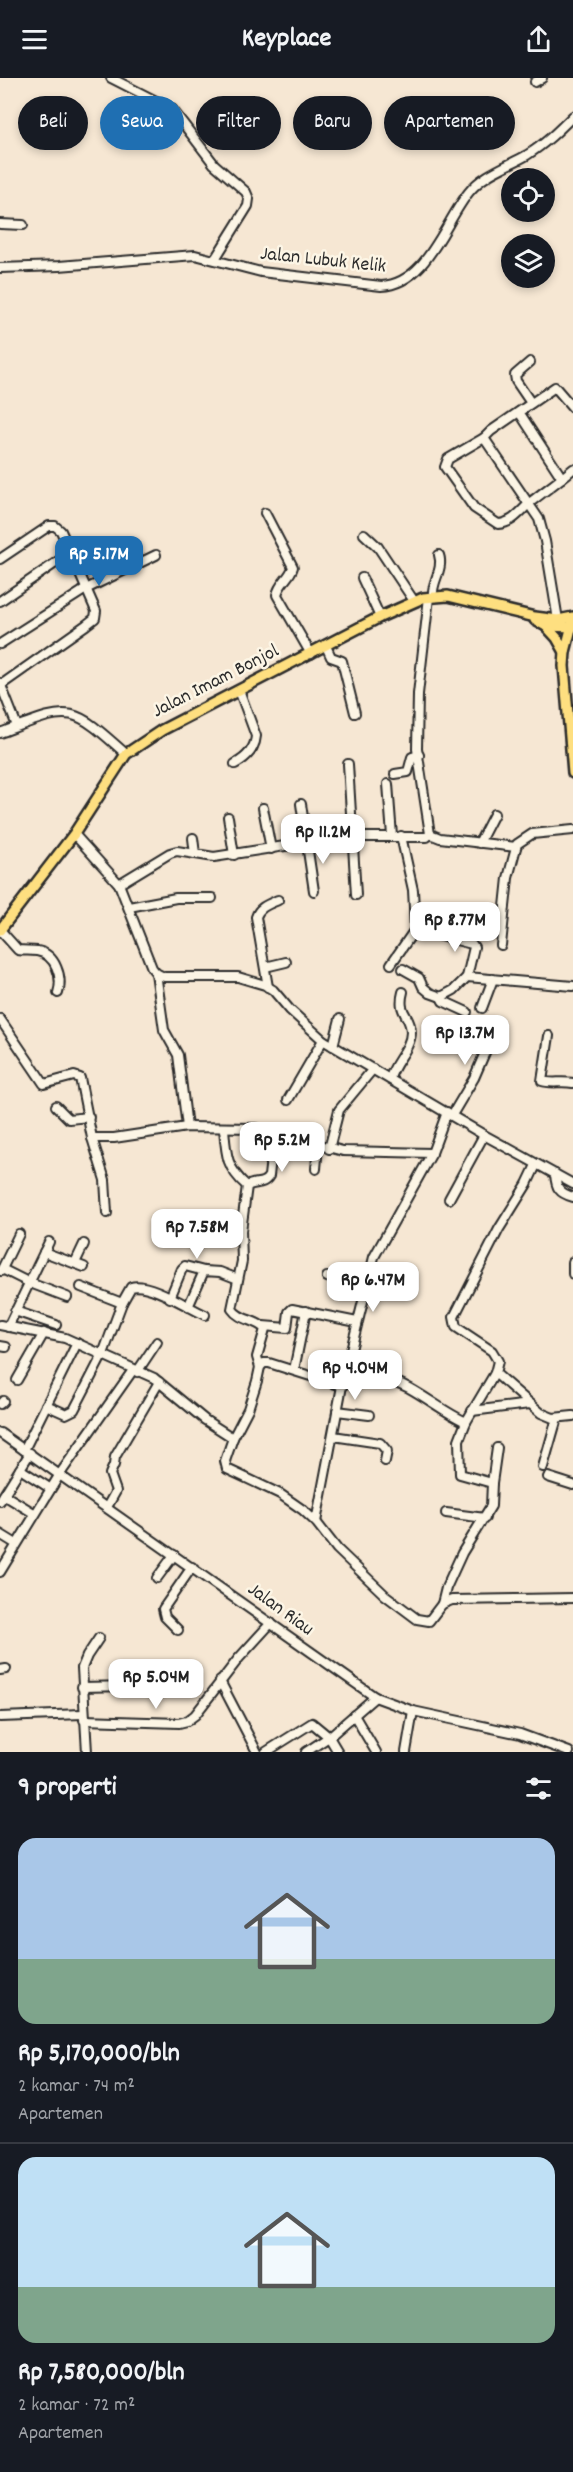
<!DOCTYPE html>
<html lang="id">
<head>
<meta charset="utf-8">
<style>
  body { margin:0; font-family:Dekko,sans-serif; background:#20242c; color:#f1f3f6; height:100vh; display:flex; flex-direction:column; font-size:22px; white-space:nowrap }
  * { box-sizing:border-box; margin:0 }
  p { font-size:20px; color:#9ea1a6 }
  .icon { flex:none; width:33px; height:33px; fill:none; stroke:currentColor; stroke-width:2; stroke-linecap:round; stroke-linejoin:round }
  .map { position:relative; height:1674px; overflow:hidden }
  .sheet { display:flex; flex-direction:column; background:#171b24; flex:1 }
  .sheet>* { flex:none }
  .banner { position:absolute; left:18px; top:18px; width:537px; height:54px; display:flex; gap:12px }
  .buttons { position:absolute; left:501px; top:90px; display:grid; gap:12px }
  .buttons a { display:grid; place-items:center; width:54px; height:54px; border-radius:50%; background:#171b24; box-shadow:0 3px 9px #0003; font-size:30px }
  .price { position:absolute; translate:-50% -51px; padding:0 14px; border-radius:12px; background:#fff; color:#222; font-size:20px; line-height:39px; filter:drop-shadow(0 2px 3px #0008) }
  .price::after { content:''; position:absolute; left:50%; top:36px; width:18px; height:14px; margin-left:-9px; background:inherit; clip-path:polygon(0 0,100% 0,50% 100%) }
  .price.on { background:#1f6fb2; color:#fff }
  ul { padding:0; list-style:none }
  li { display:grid; align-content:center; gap:12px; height:318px; padding:0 18px }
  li+li { border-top:2px solid #363941 }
  li span { display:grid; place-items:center; height:186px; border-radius:18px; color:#555 }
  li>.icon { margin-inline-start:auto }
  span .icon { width:108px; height:108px; fill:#fffc; stroke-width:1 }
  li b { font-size:26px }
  h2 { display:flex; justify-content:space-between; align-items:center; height:72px; padding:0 18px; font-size:26px }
  .pill { padding:0 21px; border-radius:27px; background:#171b24; box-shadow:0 3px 9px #0003; font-size:21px; line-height:54px }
  .pill.on { background:#1f6fb2; color:#fff }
  header { display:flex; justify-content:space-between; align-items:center; height:78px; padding:0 18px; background:#171b24; font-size:27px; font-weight:700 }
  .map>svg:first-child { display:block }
</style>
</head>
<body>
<header><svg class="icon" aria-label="menu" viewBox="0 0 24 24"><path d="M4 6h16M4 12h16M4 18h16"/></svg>Keyplace<svg class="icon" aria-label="share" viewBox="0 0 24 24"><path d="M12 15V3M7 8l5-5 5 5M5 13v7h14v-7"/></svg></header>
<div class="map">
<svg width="573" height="1674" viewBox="0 0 573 1674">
  <rect width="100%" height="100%" fill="#f6e7d3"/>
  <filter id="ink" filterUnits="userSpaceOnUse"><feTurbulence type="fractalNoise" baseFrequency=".0167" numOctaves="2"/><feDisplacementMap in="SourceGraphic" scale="12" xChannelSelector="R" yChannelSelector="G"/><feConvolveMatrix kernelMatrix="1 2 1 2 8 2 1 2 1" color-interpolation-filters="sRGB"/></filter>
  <g filter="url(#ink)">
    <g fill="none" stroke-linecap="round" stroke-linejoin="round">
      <defs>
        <g id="minor">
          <polyline points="111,0 172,31 214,86 246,114 249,121 248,128 215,181"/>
          <polyline points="535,4 542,0"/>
          <polyline points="0,146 23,147"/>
          <path d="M0 190 59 188 195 177 261 194 381 208C427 206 444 145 469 114 483 96 508 88 527 77 545 66 559 52 573 38"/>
          <polyline points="530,284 515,297 516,303 531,325"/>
          <polyline points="519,334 562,400"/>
          <path d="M484 360 448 381 445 389 474 430 498 446C514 445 521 432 532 423 546 412 560 402 573 391"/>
          <path d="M265 435 293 489C290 500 279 505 277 517L311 576"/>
          <polyline points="364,456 378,469 414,523"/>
          <polyline points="0,481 49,448 55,448 61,453 96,533 95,540 86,547 1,607"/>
          <polyline points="362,500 380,539"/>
          <path d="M433 518C431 504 444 492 439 477"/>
          <polyline points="0,523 70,475"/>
          <polyline points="558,542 545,463 539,441 484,360 491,353 555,309 573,330"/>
          <polyline points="0,566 86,511 156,477"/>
          <polyline points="326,568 331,579 342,583 355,635"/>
          <polyline points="0,605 17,648"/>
          <path d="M0 655C72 628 69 625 126 676"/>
          <path d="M235 686C246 680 255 671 256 658L239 612"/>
          <polyline points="348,686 356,817"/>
          <polyline points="395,696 408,694 412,679 419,677"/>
          <polyline points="388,706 392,758"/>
          <polyline points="301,726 314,813"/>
          <polyline points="263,730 271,771"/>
          <polyline points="228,739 234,777"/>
          <polyline points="74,756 119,806 152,890 156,895 164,899 238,899 265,907 273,912 290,932 323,962 484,1057 573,1106"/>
          <polyline points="430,756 440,760 516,769"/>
          <polyline points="401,758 413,812 415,849 421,853 472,866 474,869 467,899 573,908"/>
          <polyline points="335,759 427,759 430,756 417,671 418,616 429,519"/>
          <polyline points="193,760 195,776"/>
          <polyline points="479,765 494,736"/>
          <polyline points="119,806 170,775 177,773 214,779 330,761"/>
          <polyline points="129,829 176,820 212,820"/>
          <path d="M0 852 18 872C24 873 31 872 37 873 56 876 63 900 58 915"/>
          <polyline points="501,867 508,800 517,766 532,756 573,752"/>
          <polyline points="391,886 416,850"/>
          <polyline points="265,889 286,884"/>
          <polyline points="403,891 419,900 423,909 430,915 441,919 454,912 467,899"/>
          <polyline points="156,895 164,952 178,977 187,1049"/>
          <path d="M268 909 256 839C259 829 269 826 278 822"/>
          <polyline points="441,919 443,923 467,934"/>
          <polyline points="482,930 493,901"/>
          <polyline points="0,941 44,1006 74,998 80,1000 92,1060 114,1060 187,1049 255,1050 343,1073 432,1075"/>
          <path d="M549 958 542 1003C550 1006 562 1003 573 1005"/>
          <polyline points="333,968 340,941"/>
          <path d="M390 1001C393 985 411 971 411 954 411 937 397 936 403 914"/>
          <polyline points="288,1022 323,962"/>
          <polyline points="56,1028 69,1041 89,1039"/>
          <polyline points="452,1037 474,1000 496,949"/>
          <path d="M224 1050C226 1076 226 1090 247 1108"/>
          <polyline points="92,1060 105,1102 107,1135"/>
          <polyline points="329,1071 339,1032 373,991"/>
          <polyline points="316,1091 318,1068"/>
          <path d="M555 1096C556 1110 559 1115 573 1119"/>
          <path d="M247 1108C255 1103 263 1108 269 1098L274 1054"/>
          <polyline points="449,1121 484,1057"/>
          <polyline points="44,1174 84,1189"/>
          <polyline points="573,1184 573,1196"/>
          <polyline points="75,1185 84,1166"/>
          <polyline points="2,1191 30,1205 67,1219"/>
          <polyline points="1,1193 19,1156"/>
          <polyline points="327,1199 365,1214"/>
          <polyline points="81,1209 122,1225"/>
          <polyline points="170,1220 182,1191 185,1188 204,1193"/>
          <polyline points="188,1229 204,1193 220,1194 238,1201"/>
          <polyline points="15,1233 56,1247"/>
          <polyline points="0,1247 65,1260 154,1300 205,1342 233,1360 225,1383 227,1391 280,1416 303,1432 316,1444 337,1471 385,1517 417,1541 429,1543 442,1526 452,1522 573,1520"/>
          <polyline points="263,1248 287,1250 289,1234 292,1231 357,1244"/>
          <polyline points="8,1249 49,1164"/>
          <polyline points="0,1268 6,1269"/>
          <path d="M323 1283C352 1289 384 1297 409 1310 429 1321 446 1335 466 1344"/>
          <polyline points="260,1289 264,1285 269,1285 342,1308"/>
          <polyline points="294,1292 306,1233"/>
          <polyline points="137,1294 157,1264"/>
          <polyline points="495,1295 541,1335 553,1340 573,1338"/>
          <polyline points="17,1302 44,1255"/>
          <polyline points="0,1326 3,1323"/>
          <path d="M46 1327 66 1336 74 1332 103 1276 122 1225 131 1209C150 1204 187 1229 205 1237"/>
          <polyline points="337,1333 369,1337"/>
          <polyline points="472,1333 530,1326"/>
          <polyline points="0,1355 375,1619 413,1633 520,1656 569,1674"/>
          <polyline points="333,1358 380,1365 387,1373 385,1383"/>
          <path d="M233 1360 248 1331 257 1303 260 1289 257 1279 265 1251C256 1241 240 1243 232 1231L242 1183 241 1153 247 1108"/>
          <polyline points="24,1372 77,1265"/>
          <polyline points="543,1389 557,1340"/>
          <polyline points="20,1391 48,1409"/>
          <polyline points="548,1399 573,1407"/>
          <polyline points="492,1405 497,1370"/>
          <polyline points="4,1417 32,1434"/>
          <polyline points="0,1423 30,1375"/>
          <polyline points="107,1429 116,1413 110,1396 114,1387 115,1379 159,1304"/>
          <polyline points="446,1435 485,1440"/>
          <polyline points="316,1444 342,1308 374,1179 432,1075 447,1034"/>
          <polyline points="0,1456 13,1464"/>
          <polyline points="0,1494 60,1396 133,1292"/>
          <polyline points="157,1500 174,1477"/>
          <polyline points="442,1526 446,1510 462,1475 491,1428 492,1405 460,1396 459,1362 466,1344 495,1295 498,1283 492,1273 456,1249 454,1239 499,1151 527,1106 536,1087"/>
          <polyline points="178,1552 165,1539 163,1531 192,1489"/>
          <polyline points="0,1592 6,1591"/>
          <polyline points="220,1603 257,1674"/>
          <polyline points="82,1609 129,1608"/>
          <polyline points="354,1637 376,1674"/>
          <polyline points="0,1639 83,1636"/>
          <polyline points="84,1642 179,1645 187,1643 195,1637 239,1580 271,1545"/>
          <polyline points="87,1674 82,1590 87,1578 99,1560"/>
          <polyline points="266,1674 312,1645 329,1659 338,1674"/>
          <polyline points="306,1674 329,1659 375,1619"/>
          <polyline points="406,1674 413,1633"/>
        </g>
        <g id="major">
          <polyline points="535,542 546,548 573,549"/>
          <polyline points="573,543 565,574 564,588 573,695"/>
          <polyline points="546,548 557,560 565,574"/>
          <polyline points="0,852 74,756 126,676 162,652 380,539 423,520 448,518 535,539 558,542 573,539"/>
        </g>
      </defs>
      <!-- minor casing -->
      <use href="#minor" stroke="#2b2b2b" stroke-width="12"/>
      <!-- major casing -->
      <use href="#major" stroke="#2b2b2b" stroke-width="14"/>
      <!-- minor -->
      <use href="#minor" stroke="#fcf5e5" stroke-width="8"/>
      <!-- major -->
      <use href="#major" stroke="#fedf80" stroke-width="9"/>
    </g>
  </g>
  <g text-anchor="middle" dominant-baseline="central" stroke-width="5" stroke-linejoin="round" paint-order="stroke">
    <!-- street labels -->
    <g font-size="20" fill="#2b2b2b" stroke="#fcf5e5">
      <text transform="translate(323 183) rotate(6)">Jalan Lubuk Kelik</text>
      <text transform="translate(216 604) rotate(-27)">Jalan Imam Bonjol</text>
      <text transform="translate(280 1532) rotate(36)">Jalan Riau</text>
    </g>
  </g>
</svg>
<div class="buttons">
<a><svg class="icon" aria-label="locate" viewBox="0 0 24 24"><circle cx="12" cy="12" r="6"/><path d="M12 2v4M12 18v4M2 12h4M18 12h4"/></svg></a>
<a><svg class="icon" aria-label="layers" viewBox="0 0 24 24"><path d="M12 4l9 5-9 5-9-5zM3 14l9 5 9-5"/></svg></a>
</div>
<b class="price on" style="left:99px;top:509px">Rp 5.17M</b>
<b class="price" style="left:323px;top:787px">Rp 11.2M</b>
<b class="price" style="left:455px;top:875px">Rp 8.77M</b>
<b class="price" style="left:465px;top:988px">Rp 13.7M</b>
<b class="price" style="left:282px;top:1095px">Rp 5.2M</b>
<b class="price" style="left:197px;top:1182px">Rp 7.58M</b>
<b class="price" style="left:373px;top:1235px">Rp 6.47M</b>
<b class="price" style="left:355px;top:1323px">Rp 4.04M</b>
<b class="price" style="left:156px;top:1632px">Rp 5.04M</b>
<div class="banner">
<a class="pill">Beli</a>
<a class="pill on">Sewa</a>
<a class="pill">Filter</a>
<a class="pill">Baru</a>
<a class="pill">Apartemen</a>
</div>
</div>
<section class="sheet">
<h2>9 properti<svg class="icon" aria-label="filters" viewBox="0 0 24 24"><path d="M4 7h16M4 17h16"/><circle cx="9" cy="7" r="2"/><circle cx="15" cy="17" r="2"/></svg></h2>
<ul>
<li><span style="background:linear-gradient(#a9c7e8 65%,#7fa58c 0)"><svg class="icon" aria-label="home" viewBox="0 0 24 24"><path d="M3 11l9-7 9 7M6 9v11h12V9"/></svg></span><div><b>Rp 5,170,000/bln</b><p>2 kamar · 74 m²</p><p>Apartemen</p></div></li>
<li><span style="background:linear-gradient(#bfe0f5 70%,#7fa58c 0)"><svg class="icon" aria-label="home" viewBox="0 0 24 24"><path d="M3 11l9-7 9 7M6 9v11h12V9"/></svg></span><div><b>Rp 7,580,000/bln</b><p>2 kamar · 72 m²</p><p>Apartemen</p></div></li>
</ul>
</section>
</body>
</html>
